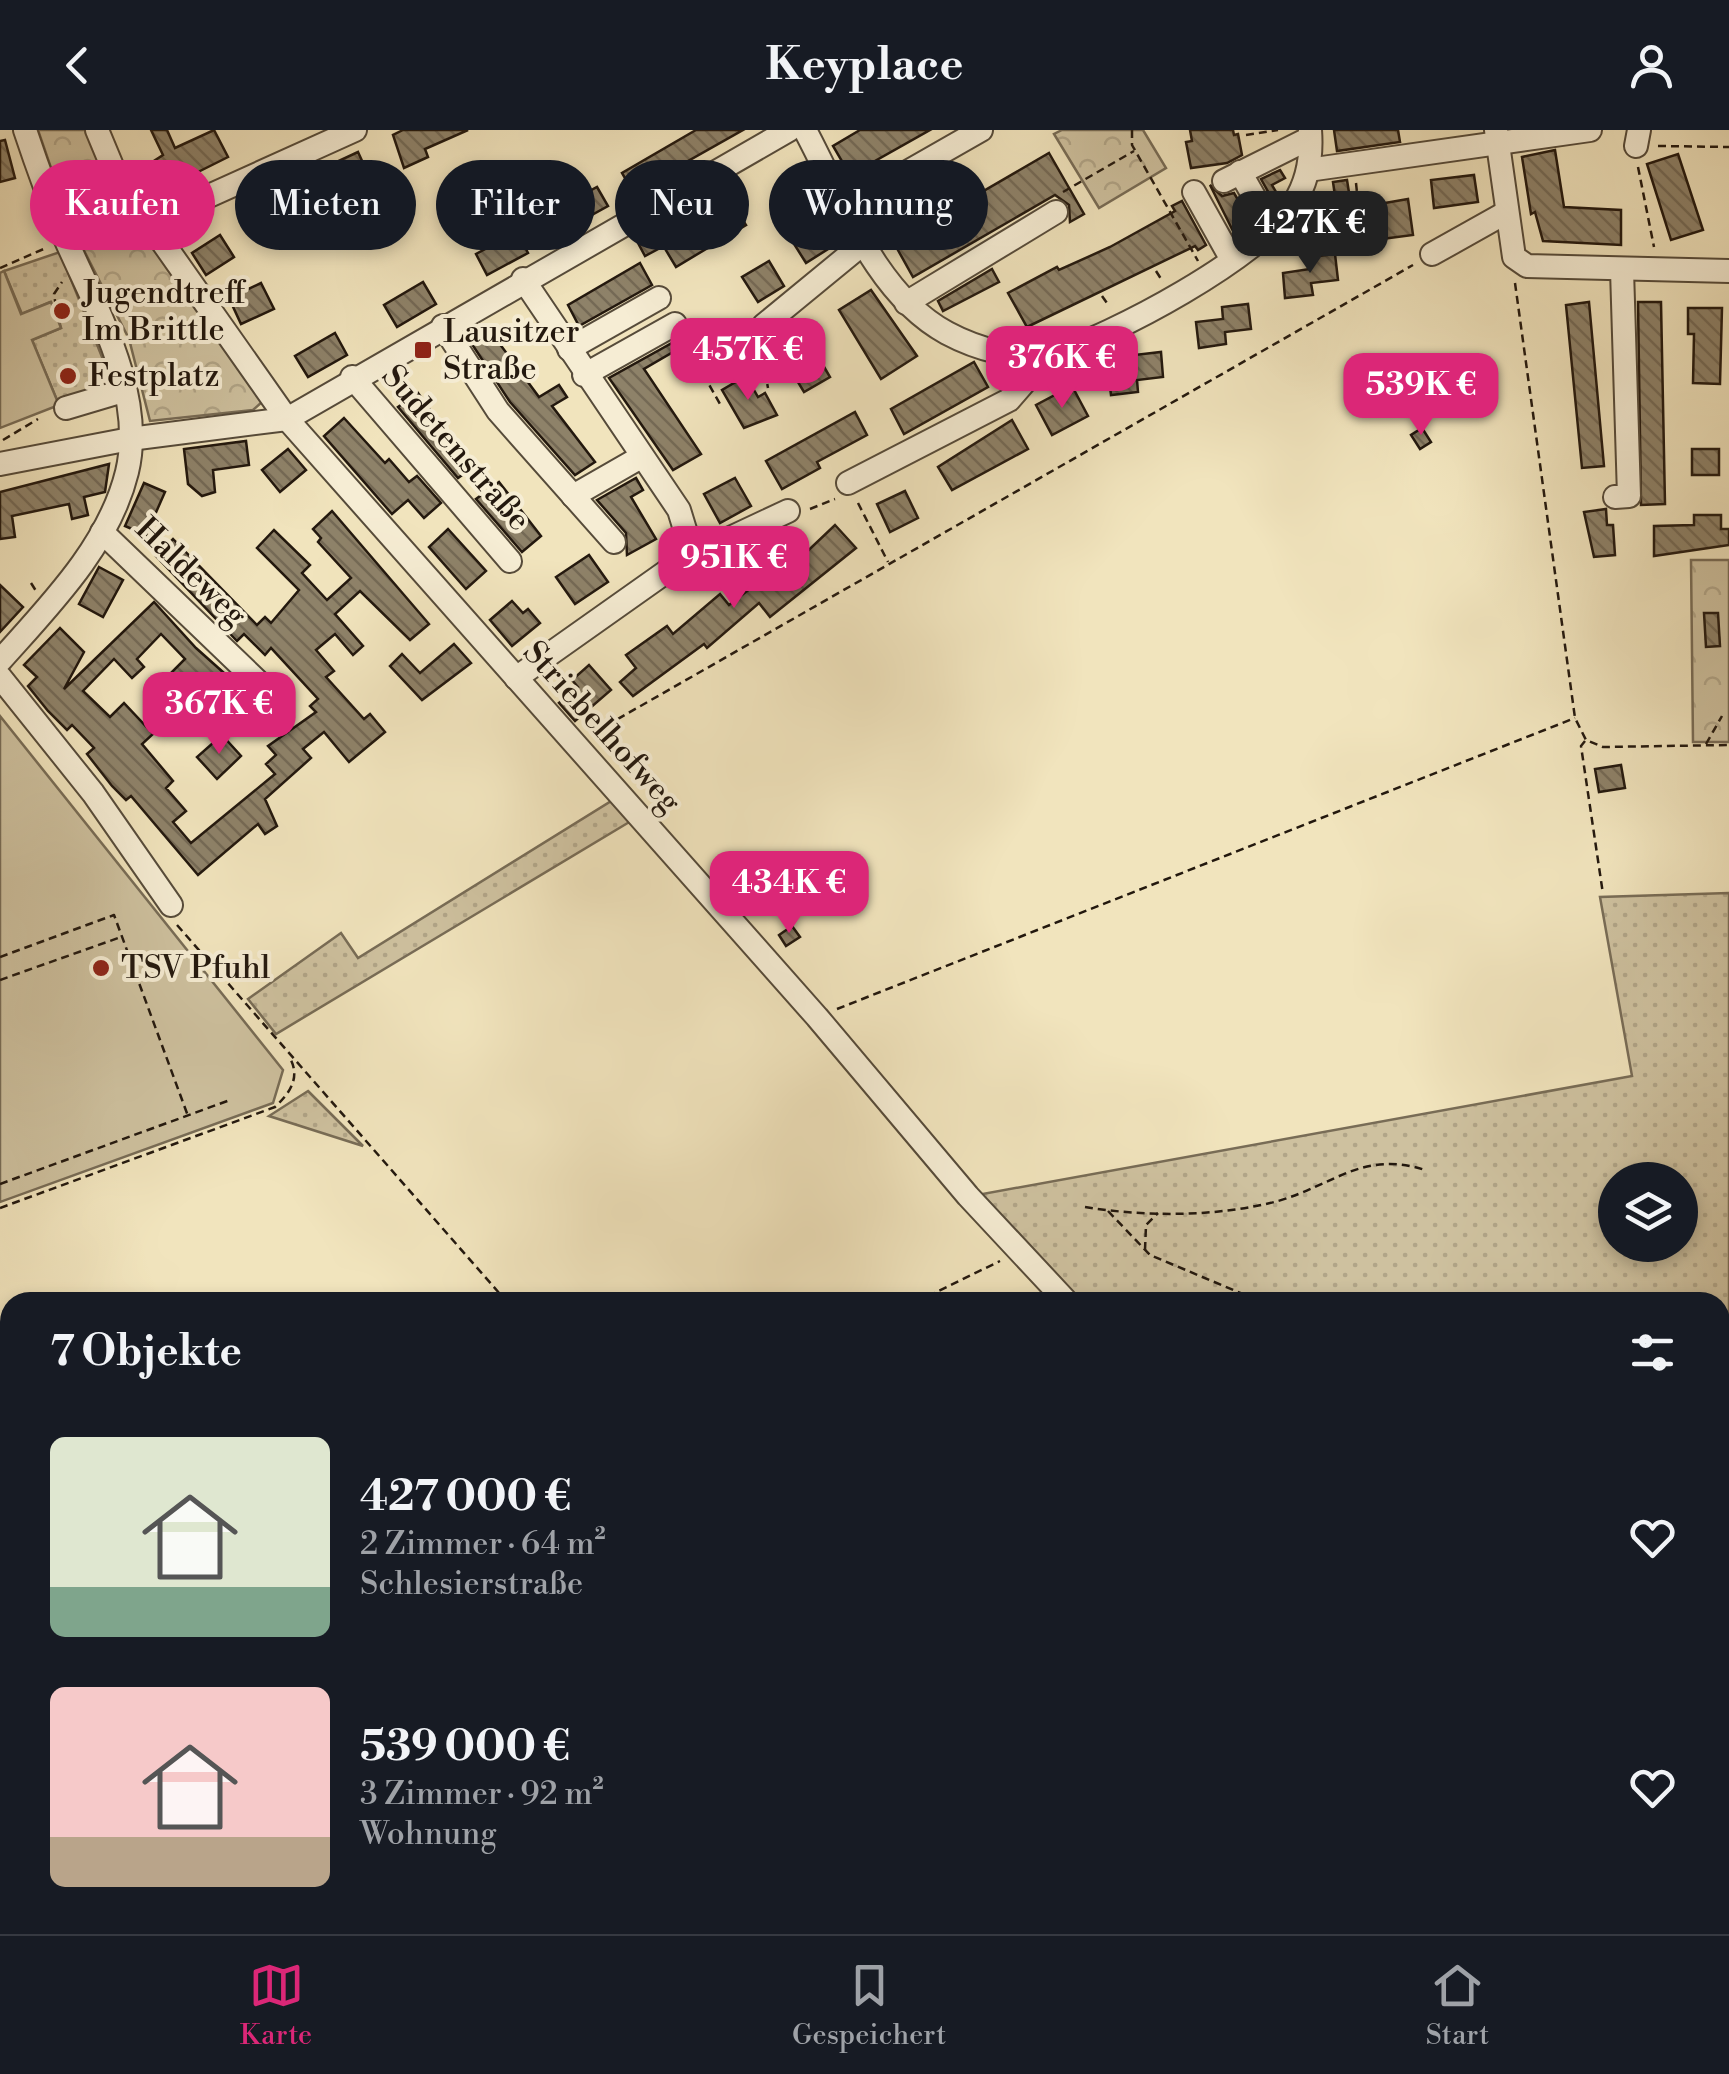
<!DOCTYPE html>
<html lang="de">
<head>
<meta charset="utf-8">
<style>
  body { margin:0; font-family:"Libre Bodoni",serif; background:#20242c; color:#f1f3f6; height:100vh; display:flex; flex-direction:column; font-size:38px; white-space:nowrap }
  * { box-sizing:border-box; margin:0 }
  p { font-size:32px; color:#9ea1a6 }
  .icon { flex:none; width:55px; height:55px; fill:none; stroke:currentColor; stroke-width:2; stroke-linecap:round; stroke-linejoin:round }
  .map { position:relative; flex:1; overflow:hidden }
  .sheet { position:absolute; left:0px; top:1162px; width:1730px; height:642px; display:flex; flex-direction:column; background:#171b24; border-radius:30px 30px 0 0; box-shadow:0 5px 15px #0003 }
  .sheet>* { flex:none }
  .guide { position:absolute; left:30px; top:30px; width:1000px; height:90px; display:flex; gap:20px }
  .tools { position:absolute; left:1598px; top:1032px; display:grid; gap:20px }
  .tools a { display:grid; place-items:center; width:100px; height:100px; border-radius:50%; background:#171b24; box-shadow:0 5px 15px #0003; font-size:50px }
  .price { position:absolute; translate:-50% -85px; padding:0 22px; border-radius:20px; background:#db2777; color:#fff; font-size:32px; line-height:65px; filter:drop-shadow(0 2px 5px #0008) }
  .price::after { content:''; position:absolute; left:50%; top:60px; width:30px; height:22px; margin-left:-15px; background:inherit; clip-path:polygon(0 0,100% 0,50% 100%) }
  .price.current { background:#222; color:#fff }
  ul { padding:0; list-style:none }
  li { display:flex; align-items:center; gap:30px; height:250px; padding:0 50px }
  li span { display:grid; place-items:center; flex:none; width:280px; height:200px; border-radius:15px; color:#555 }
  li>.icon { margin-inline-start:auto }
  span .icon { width:120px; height:120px; fill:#fffc; stroke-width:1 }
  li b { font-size:42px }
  h2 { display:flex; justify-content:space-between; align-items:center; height:120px; padding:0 50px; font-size:42px }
  .tag { padding:0 35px; border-radius:45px; background:#171b24; box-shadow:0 5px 15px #0003; font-size:35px; line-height:90px }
  .tag.current { background:#db2777; color:#fff }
  header { display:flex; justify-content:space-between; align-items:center; height:130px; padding:0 50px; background:#171b24; font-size:45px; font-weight:700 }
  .tab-bar { display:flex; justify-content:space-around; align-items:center; height:140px; border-top:2px solid #363941; background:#171b24; font-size:28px; color:#9ea1a6 }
  .tab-bar a { display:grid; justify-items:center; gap:5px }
  .tab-bar .current { color:#db2777 }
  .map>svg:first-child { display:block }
</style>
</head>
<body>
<header><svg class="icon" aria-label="back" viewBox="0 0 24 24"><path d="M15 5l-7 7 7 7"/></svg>Keyplace<svg class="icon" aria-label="person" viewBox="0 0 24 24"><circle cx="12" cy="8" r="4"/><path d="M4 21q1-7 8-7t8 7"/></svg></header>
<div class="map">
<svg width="1729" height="1804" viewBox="0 0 1729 1804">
  <defs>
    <pattern id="grass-dots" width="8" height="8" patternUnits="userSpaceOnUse" patternTransform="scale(2.5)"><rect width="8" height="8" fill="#cec19f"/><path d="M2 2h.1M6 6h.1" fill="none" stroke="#b1a588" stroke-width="1.8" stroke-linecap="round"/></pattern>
    <pattern id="forest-crowns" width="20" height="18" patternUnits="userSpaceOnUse" patternTransform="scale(2.5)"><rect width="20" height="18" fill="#cec19f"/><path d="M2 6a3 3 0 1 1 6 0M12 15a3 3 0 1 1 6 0" fill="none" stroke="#b1a588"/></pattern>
    <pattern id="building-back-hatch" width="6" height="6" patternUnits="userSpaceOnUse" patternTransform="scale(2.5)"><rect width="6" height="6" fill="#8e8269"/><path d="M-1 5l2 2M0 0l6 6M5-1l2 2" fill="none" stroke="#746955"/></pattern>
  </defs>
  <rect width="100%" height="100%" fill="#f1e4bd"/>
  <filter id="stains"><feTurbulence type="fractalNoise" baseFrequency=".002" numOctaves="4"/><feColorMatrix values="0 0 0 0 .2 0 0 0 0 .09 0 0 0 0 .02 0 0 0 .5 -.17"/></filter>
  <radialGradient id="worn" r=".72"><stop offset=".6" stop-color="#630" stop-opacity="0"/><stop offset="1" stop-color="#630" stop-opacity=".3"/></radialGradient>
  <!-- grass -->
  <g fill="url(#grass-dots)" stroke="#786c56" stroke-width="2.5" fill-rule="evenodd">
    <polygon points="60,122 112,252 59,275 32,210 61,198 59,190 70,184 66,173 54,177 50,172 22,184 4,141"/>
    <polygon points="613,670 631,691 276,904 248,869 341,803 358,828"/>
    <path d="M1729 763V1357L1720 1360V1172H1080L977 1065 1632 946 1600 767ZM1615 1050H1680V1115H1615Z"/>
    <polygon points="308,961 363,1016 269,986"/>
    <polygon points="1720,1434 1729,1437 1729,1718 1720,1721"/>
  </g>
  <!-- forest -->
  <g fill="url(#forest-crowns)" stroke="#786c56" stroke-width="2.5">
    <polygon points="38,0 89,0 262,272 253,280 150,291 129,209 70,93"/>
    <polygon points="1062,0 1143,0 1166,38 1099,78 1054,4"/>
    <polygon points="1691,430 1729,430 1729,612 1693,612"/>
  </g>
  <!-- garden -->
  <g fill="#cec19f" stroke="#786c56" stroke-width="2.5">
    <polygon points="4,141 21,184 51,172 61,198 32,210 59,275 0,298 0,143"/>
    <polygon points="0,586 283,940 273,973 0,1072"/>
    <polygon points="0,1466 10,1490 10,1541 0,1537"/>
    <polygon points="396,1795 437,1795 446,1804 385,1804"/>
  </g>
  <!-- building -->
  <g fill="url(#building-back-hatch)" stroke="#23180e" stroke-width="2.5">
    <polygon points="151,0 167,0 175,18 214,0 228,27 150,66 135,43 163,25"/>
    <polygon points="403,0 468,0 425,19 428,27 404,38 393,5"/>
    <polygon points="696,0 743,0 633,62 622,43"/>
    <polygon points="860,0 930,0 850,45 833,16"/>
    <polygon points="1190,0 1233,0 1234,5 1238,4 1242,25 1227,33 1191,38 1186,12 1192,11"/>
    <polygon points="1334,0 1398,0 1400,12 1337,21"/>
    <polygon points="5,10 15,48 0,52 0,11"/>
    <polygon points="1555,20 1564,77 1621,80 1621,115 1543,111 1535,82 1531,84 1522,27"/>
    <polygon points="358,22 368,44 316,68 306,46"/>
    <polygon points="1049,23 1084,84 1070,92 1069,75 1055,65 913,147 894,113"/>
    <polygon points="1678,24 1703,100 1671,110 1647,34"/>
    <polygon points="951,35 954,41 875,86 872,80"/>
    <polygon points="1280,40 1285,48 1272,55 1276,62 1270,65 1261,49"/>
    <polygon points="1474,45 1478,72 1434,78 1431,50"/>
    <polygon points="1347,50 1350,69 1362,77 1408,69 1413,105 1366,111 1363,83 1338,87 1333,52"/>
    <polygon points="1210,55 1222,66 1234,63 1252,94 1233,101"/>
    <polygon points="281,57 292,79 249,99 239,77"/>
    <polygon points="597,57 608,76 559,103 548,84"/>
    <polygon points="728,67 746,95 676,137 661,112"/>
    <polygon points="1182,71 1206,115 1198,120 1195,116 1027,197 1008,163 1057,137 1059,140 1110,117 1175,81 1172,76"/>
    <polygon points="820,89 836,114 806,133 791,109"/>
    <polygon points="517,102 528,123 487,145 476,124"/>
    <polygon points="220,105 234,127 206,145 192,123"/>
    <polygon points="652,105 660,118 645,126 638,113"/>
    <polygon points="1335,124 1338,150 1311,153 1313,165 1285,168 1283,143 1310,139 1309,127"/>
    <polygon points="769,131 784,156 758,172 742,147"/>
    <polygon points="640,133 652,155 579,196 568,175"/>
    <polygon points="992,139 999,152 943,181 938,171"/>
    <polygon points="423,152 436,174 397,197 384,175"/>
    <polygon points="261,153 274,179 241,194 229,168"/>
    <polygon points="871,160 917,226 881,249 839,180"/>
    <polygon points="1589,172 1604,336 1582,338 1566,175"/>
    <polygon points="1638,172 1661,172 1665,374 1641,375"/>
    <polygon points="1248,174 1251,199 1225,202 1226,214 1199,218 1196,192 1223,189 1222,177"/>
    <polygon points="1688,178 1722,178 1720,254 1693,253 1694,204 1688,204"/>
    <polygon points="723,193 737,217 705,234 692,210"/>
    <polygon points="483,198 488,198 539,267 559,255 567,267 552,276 595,332 575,345 510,272 468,208"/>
    <polygon points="335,203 347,225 308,247 295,226"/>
    <polygon points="681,208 685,215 644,239 701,324 673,340 609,248"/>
    <polygon points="1161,222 1163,247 1137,250 1138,262 1111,265 1108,240 1135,237 1134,225"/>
    <polygon points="816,223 830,247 804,262 790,239"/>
    <polygon points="974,232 988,257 904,304 891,279"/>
    <polygon points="746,246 758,267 765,263 777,285 744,298 722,260"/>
    <polygon points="1072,256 1088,286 1052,305 1036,275"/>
    <polygon points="418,263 472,338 458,348 398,277"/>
    <polygon points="855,282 867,305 817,332 820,338 782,359 766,331"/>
    <polygon points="344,288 385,333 389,329 409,352 417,346 441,373 424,388 408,370 392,384 324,306"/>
    <polygon points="1012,290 1028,319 952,360 938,337"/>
    <polygon points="1422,298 1431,312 1420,319 1411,305"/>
    <polygon points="246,311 249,335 213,340 215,362 202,366 188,354 184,319"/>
    <polygon points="288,319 306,340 280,362 262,340"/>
    <rect x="1692" y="319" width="27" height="26"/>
    <polygon points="109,334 105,362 84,367 88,385 72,389 69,374 12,386 15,407 0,409 0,362"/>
    <polygon points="636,348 643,360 631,367 656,409 627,425 626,403 597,370"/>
    <polygon points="735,348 751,376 720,393 704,364"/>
    <polygon points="499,352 541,406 522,422 476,369"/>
    <polygon points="144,353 165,362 146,405 125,396"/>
    <polygon points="905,361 918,388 890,402 877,374"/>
    <polygon points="1606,379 1607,395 1613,395 1615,425 1594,427 1584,382"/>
    <polygon points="332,381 429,494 410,510 360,461 335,484 363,516 353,525 335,504 316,520 334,541 326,547 364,589 370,584 385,602 349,632 324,602 303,619 311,628 265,669 277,696 265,704 258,694 198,745 131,666 126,670 112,656 87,624 94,618 72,595 67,600 48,581 28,556 37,547 24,535 60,498 84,522 64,559 154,472 196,518 261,576 250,586 240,576 226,589 193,554 182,565 166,548 185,529 161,504 137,529 144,537 132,548 114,529 83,561 110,587 124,573 153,604 142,614 173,651 166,658 186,681 173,692 191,713 275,644 266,634 276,625 268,616 316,582 310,576 318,569 271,518 265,525 244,504 237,511 156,426 173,409 257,495 265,487 271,493 299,460 257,418 274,400 310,435 302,443 327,470 351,448 318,412 321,408 313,399"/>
    <polygon points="1694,385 1721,385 1721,399 1729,399 1729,415 1654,426 1654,396 1694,395"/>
    <polygon points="835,395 856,418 770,487 759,473 707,518 704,514 633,566 620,552 636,538 626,525 667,496 673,504 720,464 729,475 790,428 794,434"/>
    <polygon points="448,399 486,441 466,459 429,417"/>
    <polygon points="589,425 608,452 575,474 556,447"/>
    <polygon points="99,437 123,450 103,487 79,474"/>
    <polygon points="0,455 23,477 0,502"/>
    <polygon points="512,471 523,483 528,479 540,493 512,516 490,490"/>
    <polygon points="1704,483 1718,483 1720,516 1706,517"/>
    <polygon points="454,514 471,533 422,570 390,536 402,524 420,543"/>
    <polygon points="589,535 611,560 575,591 559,573 578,557 572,550"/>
    <polygon points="222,605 241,626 217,649 197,627"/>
    <polygon points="1621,635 1625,658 1599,662 1595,639"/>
    <polygon points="792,796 800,807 786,816 779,805"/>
  </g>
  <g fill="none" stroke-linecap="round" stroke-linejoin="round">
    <defs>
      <g id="minor">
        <polyline points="97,0 112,36 149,93 287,289 817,887 968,1066 1067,1172"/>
        <path d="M805 0C842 69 875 164 947 203 975 218 1020 232 1051 224 1110 208 1264 125 1294 73 1308 51 1312 25 1310 0"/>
        <polyline points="1496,0 1514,127 1527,136 1729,141"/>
        <polyline points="1636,16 1639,0"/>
        <polyline points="1308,40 1590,0"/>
        <polyline points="1240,42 1273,100"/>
        <polyline points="1224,51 1310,8"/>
        <polyline points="1194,62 1232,130"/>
        <polyline points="846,77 981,0"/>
        <polyline points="149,93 355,0"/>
        <polyline points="1432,124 1507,82"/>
        <polyline points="906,173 1056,82"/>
        <polyline points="764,195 865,112"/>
        <polyline points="443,196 498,281 614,412"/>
        <polyline points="569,219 659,168"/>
        <polyline points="584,245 675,194"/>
        <polyline points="352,247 510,431"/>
        <polyline points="66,278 123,261"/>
        <polyline points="0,334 130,309 287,289 789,0"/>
        <polyline points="848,353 1009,270 1048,225"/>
        <polyline points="573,366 641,327"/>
        <polyline points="1615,367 1629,366 1622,140"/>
        <polyline points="102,402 278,571"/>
        <polyline points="690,416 707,419 788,381"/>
        <path d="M0 531C49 476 109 416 127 342 146 263 95 177 65 108 50 72 37 36 25 0"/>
        <polyline points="0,547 93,663 171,775"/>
        <polyline points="516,548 680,432 690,416 679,380 523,149"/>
        <polyline points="1720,1421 1729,1425"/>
        <polyline points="1720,1755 1729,1768"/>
      </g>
    </defs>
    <!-- minor casing -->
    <use href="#minor" stroke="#564b3a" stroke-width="26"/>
    <!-- path -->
    <g stroke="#23180e" stroke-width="2.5" stroke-dasharray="8 5" stroke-linecap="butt">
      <polyline points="1132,0 1132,15 1198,131"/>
      <polyline points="1246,5 1278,0"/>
      <polyline points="1658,16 1729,17"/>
      <polyline points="1638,37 1654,117"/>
      <polyline points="1356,53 1359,82"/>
      <polyline points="1063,62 1134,21"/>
      <polyline points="0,138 46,118"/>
      <polyline points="1156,141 1163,152"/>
      <polyline points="1515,153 1575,588 1586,610 1603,617 1729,615"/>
      <polyline points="1102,166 1109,176"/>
      <polyline points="56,177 54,164 62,152"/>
      <polyline points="684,210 720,274"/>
      <polyline points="765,216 762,226 768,258"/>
      <polyline points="742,217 749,210"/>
      <polyline points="3,310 38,289"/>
      <polyline points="858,373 888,432"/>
      <polyline points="810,379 835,369"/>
      <polyline points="31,453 36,461"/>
      <polyline points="595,602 1413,135"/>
      <polyline points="1585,611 1581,616 1603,764"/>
      <polyline points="1706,614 1722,586"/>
      <polyline points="177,795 507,1172"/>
      <polyline points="0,827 114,785 188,986"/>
      <polyline points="0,850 121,807"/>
      <polyline points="837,879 1575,588"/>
      <polyline points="0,1054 230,970"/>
      <path d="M1085 1077C1146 1087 1218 1087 1278 1071 1334 1055 1363 1020 1425 1040"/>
      <path d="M0 1078 275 977C289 964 300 949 291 930"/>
      <polyline points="1108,1081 1150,1125 1262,1172"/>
      <polyline points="1145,1120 1146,1095 1158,1083"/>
      <polyline points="916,1172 1000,1131"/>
      <polyline points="1720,1194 1729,1196"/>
      <polyline points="0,1553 10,1556"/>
      <polyline points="369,1795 375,1804 386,1795"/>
    </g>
    <!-- minor -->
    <use href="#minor" stroke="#f6edd4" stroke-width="22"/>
  </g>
  <!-- markers -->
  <g fill="#8f2418" stroke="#f6edd4" stroke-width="4">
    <circle cx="62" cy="181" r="10"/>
    <rect x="413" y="210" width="20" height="20" rx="5"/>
    <circle cx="68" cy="246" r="10"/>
    <circle cx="101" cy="838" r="10"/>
  </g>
  <g text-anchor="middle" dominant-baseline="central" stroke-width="8" stroke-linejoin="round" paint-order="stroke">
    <!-- poi labels -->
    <g font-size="32" fill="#23180e" stroke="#f6edd4" text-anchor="start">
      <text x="82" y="163">Jugendtreff<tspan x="82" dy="37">Im Brittle</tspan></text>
      <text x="443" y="202">Lausitzer<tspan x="443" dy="37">Straße</tspan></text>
      <text x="88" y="246">Festplatz</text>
      <text x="121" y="838">TSV Pfuhl</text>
    </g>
    <!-- street labels -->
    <g font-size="32" fill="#23180e" stroke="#f6edd4">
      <text transform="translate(456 318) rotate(49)">Sudetenstraße</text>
      <text transform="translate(191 442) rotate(44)">Haldeweg</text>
      <text transform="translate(602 597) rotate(48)">Striebelhofweg</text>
    </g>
  </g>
  <rect width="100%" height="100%" filter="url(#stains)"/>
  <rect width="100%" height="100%" fill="url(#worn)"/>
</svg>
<div class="tools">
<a><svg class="icon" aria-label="layers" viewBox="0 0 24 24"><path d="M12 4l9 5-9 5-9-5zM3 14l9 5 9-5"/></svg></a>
</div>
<b class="price current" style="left:1310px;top:146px">427K €</b>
<b class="price" style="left:748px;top:273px">457K €</b>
<b class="price" style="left:1062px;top:281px">376K €</b>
<b class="price" style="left:1421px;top:308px">539K €</b>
<b class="price" style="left:734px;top:481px">951K €</b>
<b class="price" style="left:219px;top:627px">367K €</b>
<b class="price" style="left:789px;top:806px">434K €</b>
<div class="guide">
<a class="tag current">Kaufen</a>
<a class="tag">Mieten</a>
<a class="tag">Filter</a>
<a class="tag">Neu</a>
<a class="tag">Wohnung</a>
</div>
<section class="sheet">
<h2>7 Objekte<svg class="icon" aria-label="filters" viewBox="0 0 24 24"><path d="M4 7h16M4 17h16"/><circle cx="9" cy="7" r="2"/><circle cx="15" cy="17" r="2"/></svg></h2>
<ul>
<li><span style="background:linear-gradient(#dfe7d0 75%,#7fa58c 0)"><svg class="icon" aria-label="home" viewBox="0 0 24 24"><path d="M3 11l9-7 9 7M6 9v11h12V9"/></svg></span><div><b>427 000 €</b><p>2 Zimmer · 64 m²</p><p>Schlesierstraße</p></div><svg class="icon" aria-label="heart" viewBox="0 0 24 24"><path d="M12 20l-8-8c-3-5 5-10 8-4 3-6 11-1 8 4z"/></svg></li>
<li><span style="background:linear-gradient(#f6c9c9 75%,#b9a48a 0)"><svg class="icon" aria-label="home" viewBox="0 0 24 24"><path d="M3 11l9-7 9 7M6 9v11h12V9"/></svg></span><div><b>539 000 €</b><p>3 Zimmer · 92 m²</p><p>Wohnung</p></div><svg class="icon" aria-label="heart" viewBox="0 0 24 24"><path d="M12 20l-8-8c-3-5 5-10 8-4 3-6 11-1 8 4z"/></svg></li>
</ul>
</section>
</div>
<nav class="tab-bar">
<a class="current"><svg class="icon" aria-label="map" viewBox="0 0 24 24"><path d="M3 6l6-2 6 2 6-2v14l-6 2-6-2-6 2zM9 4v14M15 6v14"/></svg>Karte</a>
<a><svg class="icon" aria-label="saved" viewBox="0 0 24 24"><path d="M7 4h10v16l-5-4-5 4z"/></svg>Gespeichert</a>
<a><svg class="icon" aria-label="home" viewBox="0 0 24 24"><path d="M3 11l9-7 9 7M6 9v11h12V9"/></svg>Start</a>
</nav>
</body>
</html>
